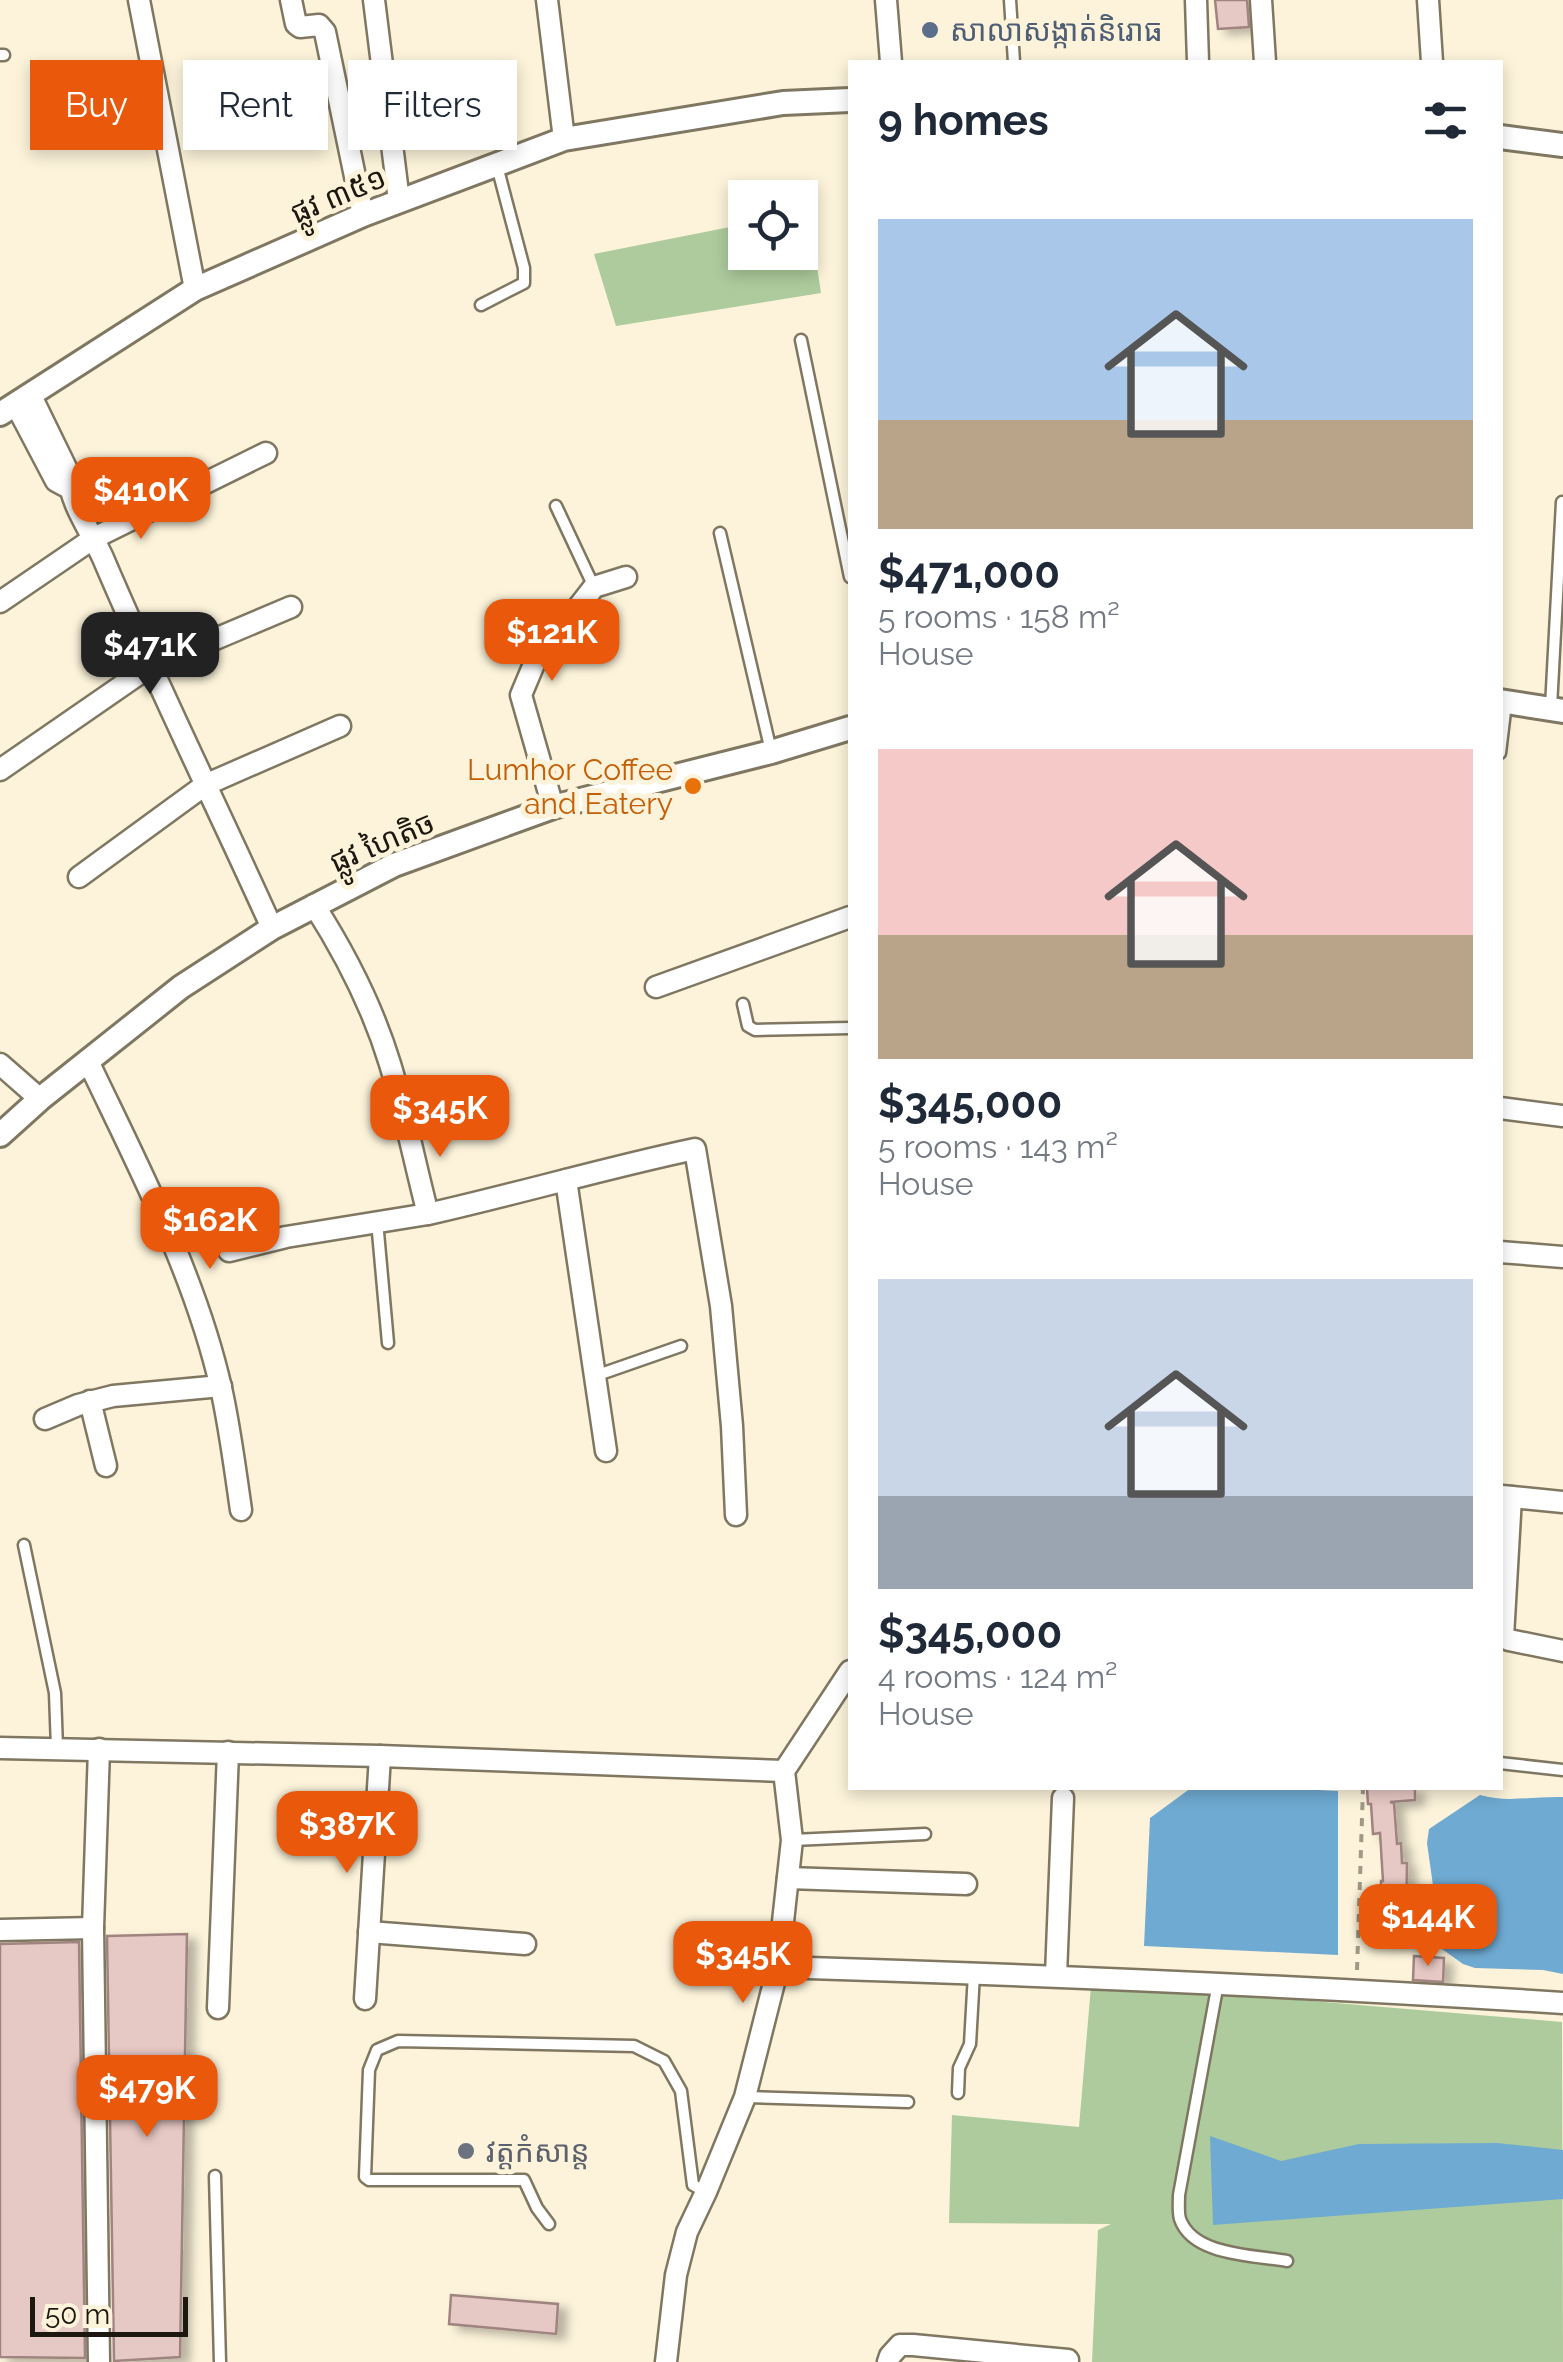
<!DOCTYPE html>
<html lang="en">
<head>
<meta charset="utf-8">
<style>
  body { margin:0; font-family:Raleway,"Noto Sans Khmer",sans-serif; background:#f6f6f7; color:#1f2937; height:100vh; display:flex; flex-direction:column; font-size:38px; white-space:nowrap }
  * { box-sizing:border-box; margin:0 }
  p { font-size:32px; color:#747a83 }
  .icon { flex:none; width:55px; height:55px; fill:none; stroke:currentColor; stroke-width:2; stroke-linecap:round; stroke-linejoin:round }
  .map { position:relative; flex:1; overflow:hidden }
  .drawer { position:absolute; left:848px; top:60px; width:655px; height:1730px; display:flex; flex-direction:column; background:#fff; border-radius:0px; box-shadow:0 5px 15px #0003 }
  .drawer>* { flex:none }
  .banner { position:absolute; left:30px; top:60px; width:668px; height:90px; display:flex; gap:20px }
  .fabs { position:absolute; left:728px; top:180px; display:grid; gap:20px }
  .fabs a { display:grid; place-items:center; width:90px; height:90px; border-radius:0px; background:#fff; box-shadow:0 5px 15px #0003; font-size:50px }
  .scale { position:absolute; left:30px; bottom:25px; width:158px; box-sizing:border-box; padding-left:10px; border:5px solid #1c1810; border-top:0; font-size:28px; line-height:35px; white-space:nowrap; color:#1c1810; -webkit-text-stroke:8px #fcf3da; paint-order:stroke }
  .price { position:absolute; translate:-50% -85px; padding:0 22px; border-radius:20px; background:#ea580c; color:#fff; font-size:32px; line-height:65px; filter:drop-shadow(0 2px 5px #0008) }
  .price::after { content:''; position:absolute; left:50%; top:60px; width:30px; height:22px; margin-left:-15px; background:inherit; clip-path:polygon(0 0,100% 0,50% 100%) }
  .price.current { background:#222; color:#fff }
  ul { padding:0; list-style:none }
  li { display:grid; align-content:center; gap:20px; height:530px; padding:0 30px }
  li span { display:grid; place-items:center; height:310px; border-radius:0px; color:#555 }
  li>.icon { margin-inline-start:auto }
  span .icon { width:180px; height:180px; fill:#fffc; stroke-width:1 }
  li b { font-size:42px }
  h2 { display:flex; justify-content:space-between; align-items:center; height:120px; padding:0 30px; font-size:42px }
  .pill { padding:0 35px; border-radius:0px; background:#fff; box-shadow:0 5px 15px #0003; font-size:35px; line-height:90px }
  .pill.current { background:#ea580c; color:#fff }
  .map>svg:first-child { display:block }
</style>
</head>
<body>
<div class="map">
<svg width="1563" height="2362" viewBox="0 0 1563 2362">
  <defs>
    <filter id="shadow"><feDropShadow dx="9" dy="5.5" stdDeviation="5" flood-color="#0004"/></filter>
  </defs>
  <rect width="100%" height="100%" fill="#fcf3da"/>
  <!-- green -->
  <g fill="#adcb9c">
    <polygon points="809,211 821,293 616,326 594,254 745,224 745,252 800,252 800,213"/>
    <polygon points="1091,1986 1182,1990 1562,2022 1563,2362 1092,2362 1098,2230 1111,2224 949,2223 952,2115 1079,2127"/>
  </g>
  <!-- water -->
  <g fill="#6faad2">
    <polygon points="1191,1788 1281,1788 1338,1791 1338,1955 1144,1946 1150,1818"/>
    <path d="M1480 1795C1507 1803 1535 1796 1563 1797V1974L1543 1970 1475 1968 1463 1964 1442 1949 1427 1843 1429 1829Z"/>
    <polygon points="1210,2136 1281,2161 1359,2144 1497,2143 1563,2150 1563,2199 1213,2225"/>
  </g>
  <!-- building -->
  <g fill="#e6c8c4" stroke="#9f8480" stroke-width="2.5" filter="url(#shadow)">
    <polygon points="1215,0 1247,0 1249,27 1218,29"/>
    <polygon points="1367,1788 1415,1788 1415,1800 1390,1802 1394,1803 1397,1844 1401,1843 1402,1863 1407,1863 1406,1915 1413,1915 1413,1940 1381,1940 1381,1881 1383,1881 1380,1833 1373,1834 1371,1804 1368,1804"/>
    <polygon points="187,1934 180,2357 114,2361 107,1936"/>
    <polygon points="79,1942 85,2358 0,2357 0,1944"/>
    <polygon points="1414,1956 1444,1958 1443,1982 1413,1980"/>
    <polygon points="451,2295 558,2304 556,2334 449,2324"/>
  </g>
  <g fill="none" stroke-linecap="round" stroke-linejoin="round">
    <defs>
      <g id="service">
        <polyline points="1010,0 1014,62"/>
        <polyline points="0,55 4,55"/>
        <polyline points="481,305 524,283 524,268 497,166"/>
        <polyline points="801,340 850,577"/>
        <polyline points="556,506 594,587"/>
        <polyline points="720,533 771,751"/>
        <polyline points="1551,707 1562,502"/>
        <polyline points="1500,753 1506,703"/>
        <polyline points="743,1004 748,1026 755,1030 850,1028"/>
        <polyline points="377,1221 388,1343"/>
        <polyline points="595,1376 681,1346"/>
        <polyline points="24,1545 55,1693 57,1748"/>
        <polyline points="1500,1763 1563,1770"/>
        <polyline points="793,1840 925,1834"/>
        <path d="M1218 1983 1179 2195C1179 2203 1178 2212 1180 2219 1193 2256 1254 2255 1287 2261"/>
        <polyline points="958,2093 959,2068 970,2044 974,1974"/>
        <polyline points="746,2097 908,2102"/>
        <polyline points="215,2176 220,2362"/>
        <polyline points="549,2224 537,2208 524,2180 369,2180 365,2177 369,2070 377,2050 398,2041 634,2046 664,2061 681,2091 693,2185 706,2192"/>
      </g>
      <g id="minor">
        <polyline points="139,0 195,289"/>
        <polyline points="291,0 296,24 300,27 319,25 325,32 363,215"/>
        <polyline points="374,0 399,201"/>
        <polyline points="547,0 564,139"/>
        <polyline points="886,0 891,62"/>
        <polyline points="1196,0 1198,62"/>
        <polyline points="1261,0 1265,62"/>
        <polyline points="1428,0 1432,62"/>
        <path d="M31 396 69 474C68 501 92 533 103 558 156 683 216 804 272 928"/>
        <polyline points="16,405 56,481 69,488"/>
        <polyline points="0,602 94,538 266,453"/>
        <polyline points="0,770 149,667 291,607"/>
        <polyline points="553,807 521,695 534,664 594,587 626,577"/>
        <polyline points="79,877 205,785 340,726"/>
        <polyline points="656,987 850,917"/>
        <path d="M88 1061C138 1166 195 1274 221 1388 230 1428 235 1469 241 1510"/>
        <polyline points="0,1064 40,1099"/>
        <polyline points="1500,1108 1563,1116"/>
        <polyline points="566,1180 606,1451"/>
        <path d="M428 1214C517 1194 605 1168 695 1149L721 1306 732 1426 736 1515"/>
        <path d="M229 1251 286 1237 428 1214C415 1164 405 1113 390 1064 373 1008 346 955 314 905"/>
        <polyline points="1500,1252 1563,1257"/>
        <polyline points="90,1401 106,1466"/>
        <polyline points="45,1419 78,1405 113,1396 221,1386"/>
        <polyline points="1502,1496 1563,1502"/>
        <polyline points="1511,1497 1503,1637 1509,1640 1563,1651"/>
        <polyline points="0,1748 380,1756 784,1771"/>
        <polyline points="99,1749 93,1928 99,2362"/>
        <polyline points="788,1878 966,1884"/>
        <polyline points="0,1930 93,1928"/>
        <polyline points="369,1932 525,1944"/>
        <path d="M778 1967C1040 1975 1301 1986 1563 2003"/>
        <polyline points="1056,1975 1063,1798"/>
        <polyline points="365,1999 380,1756"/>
        <polyline points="218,2008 228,1752"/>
        <polyline points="666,2362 676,2275 687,2232 706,2192 745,2097 778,1967 792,1840 784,1771 850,1671"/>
        <polyline points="888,2362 890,2356 900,2345 913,2345 1068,2360"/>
      </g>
      <g id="tertiary">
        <polyline points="1500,137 1563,145"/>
        <polyline points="0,414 195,289 363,215 564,139 783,103 850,100"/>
        <polyline points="1500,701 1563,711"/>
        <polyline points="0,1135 40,1099 181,987 272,928 394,865 553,807 771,752 850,728"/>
      </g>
    </defs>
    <!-- service casing -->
    <use href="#service" stroke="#7f7761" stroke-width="15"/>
    <!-- minor casing -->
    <use href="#minor" stroke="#7f7761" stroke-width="25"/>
    <!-- tertiary casing -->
    <use href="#tertiary" stroke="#7f7761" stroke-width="28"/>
    <!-- path -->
    <polyline stroke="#a09987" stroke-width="4" stroke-dasharray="8 8" stroke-linecap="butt" points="1357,1970 1363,1788"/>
    <!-- service -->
    <use href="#service" stroke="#fff" stroke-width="10"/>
    <!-- minor -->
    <use href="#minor" stroke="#fff" stroke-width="20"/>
    <!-- tertiary -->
    <use href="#tertiary" stroke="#fff" stroke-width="22"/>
  </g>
  <!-- markers -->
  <circle fill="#5c6f8a" stroke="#fcf3da" stroke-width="4" cx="930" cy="30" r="10"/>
  <circle fill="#e8710a" stroke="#fcf3da" stroke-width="4" cx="693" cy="786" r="10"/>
  <circle fill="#6b7280" stroke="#fcf3da" stroke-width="4" cx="466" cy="2151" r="10"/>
  <g text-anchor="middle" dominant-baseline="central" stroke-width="10" stroke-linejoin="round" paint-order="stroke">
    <!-- service labels -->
    <g font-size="30" fill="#4e5e75" stroke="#fcf3da" text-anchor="start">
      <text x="950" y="30">សាលាសង្កាត់និរោធ</text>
    </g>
    <!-- street labels -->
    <g font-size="30" fill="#1c1810" stroke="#fcf3da">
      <text transform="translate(338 195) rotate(-23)">ផ្លូវ ៣៥១</text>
      <text transform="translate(382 842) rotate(-23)">ផ្លូវ ហៃតិច</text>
    </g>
    <!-- food labels -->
    <g font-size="30" fill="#c56008" stroke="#fcf3da" text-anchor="end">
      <text x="673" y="769">Lumhor Coffee<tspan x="673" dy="34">and Eatery</tspan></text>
    </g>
    <!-- worship labels -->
    <g font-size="30" fill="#5b616d" stroke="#fcf3da" text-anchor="start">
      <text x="486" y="2151">វត្តកំសាន្ត</text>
    </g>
  </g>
</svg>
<div class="fabs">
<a><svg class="icon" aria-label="locate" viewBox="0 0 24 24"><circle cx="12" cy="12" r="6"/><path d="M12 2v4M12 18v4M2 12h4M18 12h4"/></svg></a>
</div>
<div class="scale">50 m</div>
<b class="price" style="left:141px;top:542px">$410K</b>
<b class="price" style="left:552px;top:684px">$121K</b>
<b class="price current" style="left:150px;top:697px">$471K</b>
<b class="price" style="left:440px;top:1160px">$345K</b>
<b class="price" style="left:210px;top:1272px">$162K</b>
<b class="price" style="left:347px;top:1876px">$387K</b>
<b class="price" style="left:1428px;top:1969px">$144K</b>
<b class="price" style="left:743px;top:2006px">$345K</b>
<b class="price" style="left:147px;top:2140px">$479K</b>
<div class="banner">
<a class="pill current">Buy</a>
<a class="pill">Rent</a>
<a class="pill">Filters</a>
</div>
<section class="drawer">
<h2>9 homes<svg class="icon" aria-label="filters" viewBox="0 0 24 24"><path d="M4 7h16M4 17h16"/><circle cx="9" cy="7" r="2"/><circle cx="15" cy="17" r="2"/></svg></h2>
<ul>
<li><span style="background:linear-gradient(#a9c7e8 65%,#b9a48a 0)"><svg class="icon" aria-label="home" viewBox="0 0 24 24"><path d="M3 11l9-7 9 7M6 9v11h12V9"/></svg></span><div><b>$471,000</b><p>5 rooms · 158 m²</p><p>House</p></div></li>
<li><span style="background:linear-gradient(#f6c9c9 60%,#b9a48a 0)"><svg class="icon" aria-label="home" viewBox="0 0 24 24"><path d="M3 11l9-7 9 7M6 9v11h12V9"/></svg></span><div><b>$345,000</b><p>5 rooms · 143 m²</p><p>House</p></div></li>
<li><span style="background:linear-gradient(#c9d6e8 70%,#9aa5b1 0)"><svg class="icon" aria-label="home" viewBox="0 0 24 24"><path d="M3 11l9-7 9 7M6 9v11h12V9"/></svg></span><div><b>$345,000</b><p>4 rooms · 124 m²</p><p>House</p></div></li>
</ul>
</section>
</div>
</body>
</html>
